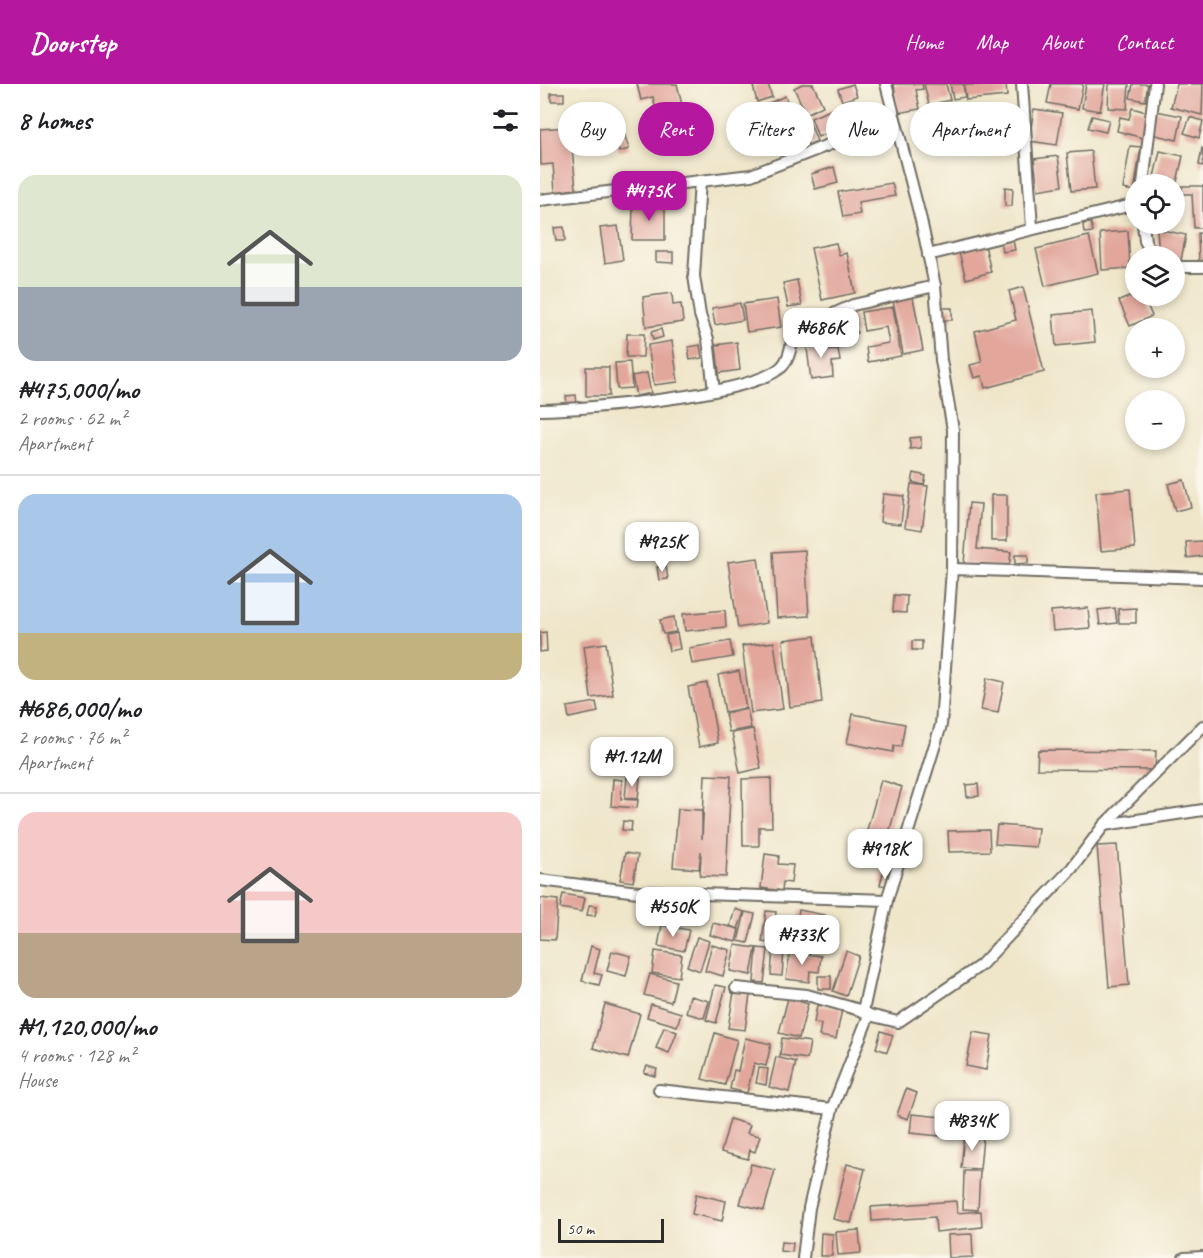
<!DOCTYPE html>
<html lang="en">
<head>
<meta charset="utf-8">
<style>
  body { margin:0; font-family:Caveat,sans-serif; background:#f6f6f6; color:#202124; height:100vh; display:flex; flex-direction:column; font-size:22px; white-space:nowrap }
  * { box-sizing:border-box; margin:0 }
  p { font-size:20px; color:#757577 }
  .icon { flex:none; width:33px; height:33px; fill:none; stroke:currentColor; stroke-width:2; stroke-linecap:round; stroke-linejoin:round }
  .map { position:relative; flex:1; overflow:hidden }
  .details { display:flex; flex-direction:column; background:#fff; width:540px }
  .details>* { flex:none }
  .top-card { position:absolute; left:18px; top:18px; width:555px; height:54px; display:flex; gap:12px }
  .controls { position:absolute; left:585px; top:90px; display:grid; gap:12px }
  .controls a { display:grid; place-items:center; width:60px; height:60px; border-radius:50%; background:#fff; box-shadow:0 3px 9px #0003; font-size:30px }
  .scale { position:absolute; left:18px; bottom:15px; width:106px; box-sizing:border-box; padding-left:6px; border:3px solid #2b2b2b; border-top:0; font-size:16px; line-height:21px; white-space:nowrap; color:#2b2b2b; -webkit-text-stroke:4px #fbf7ec; paint-order:stroke }
  .price { position:absolute; translate:-50% -51px; padding:0 14px; border-radius:12px; background:#fff; color:#222; font-size:20px; line-height:39px; filter:drop-shadow(0 2px 3px #0008) }
  .price::after { content:''; position:absolute; left:50%; top:36px; width:18px; height:14px; margin-left:-9px; background:inherit; clip-path:polygon(0 0,100% 0,50% 100%) }
  .price.on { background:#b5179e; color:#fff }
  ul { padding:0; list-style:none }
  li { display:grid; align-content:center; gap:12px; height:318px; padding:0 18px }
  li+li { border-top:2px solid #e0e0e0 }
  li span { display:grid; place-items:center; height:186px; border-radius:18px; color:#555 }
  li>.icon { margin-inline-start:auto }
  span .icon { width:108px; height:108px; fill:#fffc; stroke-width:1 }
  li b { font-size:26px }
  h2 { display:flex; justify-content:space-between; align-items:center; height:72px; padding:0 18px; font-size:26px }
  .tag { padding:0 21px; border-radius:27px; background:#fff; box-shadow:0 3px 9px #0003; font-size:21px; line-height:54px }
  .tag.on { background:#b5179e; color:#fff }
  header { display:flex; align-items:center; gap:36px; box-sizing:border-box; height:84px; padding:0 30px; background:#b5179e; color:#fff }
  header strong { font-size:28px }
  nav { display:flex; gap:33px; margin-inline-start:auto; font-size:21px }
  main { display:flex; flex:1; min-height:0 }
  .map>svg:first-child { display:block }
</style>
</head>
<body>
<header>
<strong>Doorstep</strong>
<nav><a>Home</a><a>Map</a><a>About</a><a>Contact</a></nav>
</header>
<main>
<section class="details">
<h2>8 homes<svg class="icon" aria-label="filters" viewBox="0 0 24 24"><path d="M4 7h16M4 17h16"/><circle cx="9" cy="7" r="2"/><circle cx="15" cy="17" r="2"/></svg></h2>
<ul>
<li><span style="background:linear-gradient(#dfe7d0 60%,#9aa5b1 0)"><svg class="icon" aria-label="home" viewBox="0 0 24 24"><path d="M3 11l9-7 9 7M6 9v11h12V9"/></svg></span><div><b>₦475,000/mo</b><p>2 rooms · 62 m²</p><p>Apartment</p></div></li>
<li><span style="background:linear-gradient(#a9c7e8 75%,#c2b280 0)"><svg class="icon" aria-label="home" viewBox="0 0 24 24"><path d="M3 11l9-7 9 7M6 9v11h12V9"/></svg></span><div><b>₦686,000/mo</b><p>2 rooms · 76 m²</p><p>Apartment</p></div></li>
<li><span style="background:linear-gradient(#f6c9c9 65%,#b9a48a 0)"><svg class="icon" aria-label="home" viewBox="0 0 24 24"><path d="M3 11l9-7 9 7M6 9v11h12V9"/></svg></span><div><b>₦1,120,000/mo</b><p>4 rooms · 128 m²</p><p>House</p></div></li>
</ul>
</section>
<div class="map">
<svg width="663" height="1174" viewBox="0 0 663 1174">
  <rect width="100%" height="100%" fill="#fbf7ec"/>
  <filter id="ink" filterUnits="userSpaceOnUse"><feTurbulence type="fractalNoise" baseFrequency=".0167" numOctaves="2"/><feDisplacementMap in="SourceGraphic" scale="12" xChannelSelector="R" yChannelSelector="G"/><feConvolveMatrix kernelMatrix="1 2 1 2 8 2 1 2 1" color-interpolation-filters="sRGB"/></filter>
  <filter id="wash" filterUnits="userSpaceOnUse"><feTurbulence type="fractalNoise" baseFrequency=".008" numOctaves="4" result="noise"/><feDisplacementMap in="SourceGraphic" scale="24" xChannelSelector="R" yChannelSelector="G"/><feGaussianBlur stdDeviation="1.35" result="paint"/><feColorMatrix in="noise" values="0 0 0 0 0 0 0 0 0 0 0 0 0 0 0 0 0 1.4 0 .05"/><feComposite in="paint" operator="in"/></filter>
  <g filter="url(#wash)">
    <rect width="100%" height="100%" fill="#efe6ca"/>
    <g id="blocks">
      <!-- building -->
      <g fill="#e2a69b">
        <polygon points="97,0 137,0 142,21 116,27 113,13 101,16"/>
        <polygon points="220,0 228,0 232,13 217,18 213,2"/>
        <polygon points="262,0 273,0 283,22 266,30 254,4"/>
        <polygon points="313,0 317,12 302,17 298,5"/>
        <polygon points="354,0 382,0 383,5 376,6 380,25 358,29"/>
        <polygon points="384,0 406,0 410,16 389,21"/>
        <polygon points="410,0 423,0 425,13 413,15"/>
        <polygon points="466,0 467,12 426,16 424,1"/>
        <polygon points="511,0 543,0 538,25 507,19"/>
        <polygon points="546,0 565,0 560,27 542,24"/>
        <polygon points="569,0 589,0 587,25 568,24"/>
        <polygon points="593,0 608,0 605,17 590,14"/>
        <polygon points="637,0 663,0 662,31 631,23"/>
        <rect x="11" y="9" width="13" height="8"/>
        <polygon points="245,12 258,44 229,57 215,25"/>
        <polygon points="300,22 308,40 278,53 271,34"/>
        <polygon points="592,24 610,29 603,54 577,47 580,33 589,35"/>
        <polygon points="494,25 522,29 517,61 489,57"/>
        <polygon points="616,27 642,32 637,56 611,50"/>
        <polygon points="552,32 569,36 566,48 548,44"/>
        <polygon points="141,33 146,59 122,63 118,37"/>
        <polygon points="650,33 663,37 659,54 644,49"/>
        <polygon points="269,37 277,57 268,61 260,40"/>
        <polygon points="30,43 36,105 15,108 13,80 1,81 0,45"/>
        <polygon points="84,49 89,65 79,68 74,52"/>
        <polygon points="590,62 601,63 594,107 583,105"/>
        <polygon points="662,64 663,65 663,82 659,81"/>
        <polygon points="551,67 555,105 531,107 527,69"/>
        <polygon points="620,67 643,72 636,102 640,102 641,133 634,133 634,100 613,97"/>
        <polygon points="518,72 522,102 498,106 494,75"/>
        <polygon points="294,83 298,99 275,105 271,90"/>
        <polygon points="352,99 355,112 318,118 320,130 303,133 298,108"/>
        <polygon points="642,102 663,102 663,144 654,144 652,110 642,110"/>
        <polygon points="465,103 473,104 472,122 465,122"/>
        <polygon points="93,120 125,120 125,156 92,156"/>
        <polygon points="551,139 553,148 544,149 543,140"/>
        <polygon points="78,142 83,176 65,179 60,144"/>
        <polygon points="24,143 25,157 16,157 14,144"/>
        <polygon points="617,145 646,151 640,181 634,179 634,172 619,172"/>
        <polygon points="588,147 590,184 562,186 560,149"/>
        <polygon points="658,149 663,149 663,178 659,179"/>
        <polygon points="549,152 558,189 505,202 496,165"/>
        <polygon points="473,156 475,166 463,168 461,159"/>
        <polygon points="296,159 299,171 307,169 315,209 282,216 271,164"/>
        <polygon points="445,161 451,188 426,195 419,168"/>
        <polygon points="116,168 133,168 133,179 116,178"/>
        <polygon points="257,196 262,221 248,223 243,199"/>
        <polygon points="483,203 504,288 445,304 442,292 434,294 430,281 442,278 435,247 476,236 469,207"/>
        <polygon points="132,209 133,221 141,220 143,238 106,243 103,213"/>
        <polygon points="596,210 603,212 612,232 590,242 579,217"/>
        <polygon points="373,213 383,266 363,270 353,217"/>
        <polygon points="237,215 241,243 207,248 203,220"/>
        <polygon points="200,219 203,236 175,241 172,224"/>
        <polygon points="353,223 361,272 328,278 326,263 349,259 346,243 324,247 321,228"/>
        <rect x="402" y="224" width="10" height="12"/>
        <polygon points="552,227 555,258 516,262 513,231"/>
        <polygon points="313,231 317,249 301,253 298,234"/>
        <polygon points="121,245 123,253 113,256 111,248"/>
        <polygon points="87,250 104,250 103,273 86,273"/>
        <polygon points="287,254 288,266 298,265 300,277 292,278 293,293 271,296 266,256"/>
        <polygon points="132,257 138,298 114,301 108,261"/>
        <polygon points="197,258 200,286 179,289 176,261"/>
        <polygon points="160,261 162,274 150,276 148,263"/>
        <polygon points="90,278 92,304 77,305 75,279"/>
        <rect x="46" y="283" width="23" height="29"/>
        <polygon points="107,289 111,309 96,312 92,292"/>
        <polygon points="36,311 37,320 27,321 26,312"/>
        <polygon points="381,353 381,364 370,365 370,354"/>
        <polygon points="374,389 386,392 384,401 372,398"/>
        <polygon points="644,396 651,423 635,427 628,400"/>
        <polygon points="371,400 388,402 382,446 365,443"/>
        <polygon points="590,405 595,464 561,467 556,408"/>
        <polygon points="343,410 364,412 361,440 340,438"/>
        <rect x="451" y="411" width="16" height="46"/>
        <polygon points="429,419 441,420 437,465 471,468 469,483 424,480"/>
        <polygon points="663,457 663,472 647,474 646,458"/>
        <polygon points="265,466 269,532 237,534 233,468"/>
        <polygon points="475,471 488,471 488,479 475,480"/>
        <polygon points="218,474 227,539 198,544 188,478"/>
        <polygon points="126,482 128,495 119,496 117,483"/>
        <polygon points="354,511 367,512 366,529 353,528"/>
        <polygon points="548,524 550,544 513,547 511,527"/>
        <polygon points="575,524 577,539 560,541 558,526"/>
        <polygon points="596,524 596,539 579,539 578,525"/>
        <polygon points="185,526 186,543 145,547 143,530"/>
        <polygon points="134,533 136,548 123,550 120,536"/>
        <polygon points="6,548 7,567 0,568 0,549"/>
        <polygon points="137,549 140,565 129,567 126,551"/>
        <polygon points="275,552 282,619 250,623 243,556"/>
        <polygon points="190,557 193,573 152,580 149,564"/>
        <rect x="372" y="557" width="10" height="9"/>
        <polygon points="234,558 243,625 211,629 202,562"/>
        <polygon points="66,559 73,611 51,614 44,562"/>
        <polygon points="199,587 206,624 185,628 178,591"/>
        <polygon points="447,594 464,598 458,629 441,626"/>
        <polygon points="167,599 178,659 159,663 148,603"/>
        <polygon points="56,618 58,628 29,634 27,623"/>
        <polygon points="207,625 211,644 189,648 185,630"/>
        <polygon points="313,630 365,640 361,663 354,662 353,668 307,659"/>
        <polygon points="213,645 221,684 200,689 192,649"/>
        <polygon points="498,666 616,667 615,686 497,685"/>
        <polygon points="165,691 191,692 186,793 160,792 161,767 159,785 133,783 138,725 162,726 162,755"/>
        <polygon points="87,693 100,694 98,715 85,714"/>
        <polygon points="231,694 232,743 219,743 219,762 203,762 202,695"/>
        <polygon points="73,695 82,696 81,715 98,716 97,724 71,722"/>
        <polygon points="341,696 362,703 346,759 325,753"/>
        <polygon points="438,700 439,712 427,713 426,701"/>
        <polygon points="83,737 92,738 91,747 82,746"/>
        <polygon points="457,741 498,744 496,763 455,760"/>
        <polygon points="449,746 450,767 409,768 408,747"/>
        <polygon points="577,761 589,901 569,903 557,762"/>
        <polygon points="85,769 98,771 93,798 80,796"/>
        <polygon points="225,770 239,772 238,780 253,781 251,799 243,798 242,807 221,804"/>
        <polygon points="343,789 350,791 347,802 340,801"/>
        <polygon points="23,810 45,814 42,828 20,824"/>
        <polygon points="0,814 18,816 15,856 0,855"/>
        <polygon points="49,821 57,822 55,832 47,831"/>
        <polygon points="195,825 204,828 198,845 190,842"/>
        <polygon points="259,826 285,831 282,843 292,845 290,858 282,856 280,865 252,860"/>
        <polygon points="226,827 236,828 232,859 222,858"/>
        <polygon points="205,828 215,830 208,859 198,857"/>
        <polygon points="173,839 199,845 196,858 170,851"/>
        <polygon points="122,841 149,846 144,867 118,862"/>
        <polygon points="157,853 169,857 160,887 147,882"/>
        <polygon points="172,861 190,866 183,892 165,887"/>
        <polygon points="195,861 216,864 211,891 190,887"/>
        <polygon points="51,862 60,865 54,889 62,891 59,901 42,897"/>
        <polygon points="217,864 228,865 224,899 214,898"/>
        <polygon points="233,865 244,866 242,892 231,891"/>
        <polygon points="72,867 91,872 86,892 67,887"/>
        <polygon points="115,867 142,871 139,893 112,889"/>
        <polygon points="306,867 319,872 306,912 293,907"/>
        <polygon points="250,868 281,872 279,888 270,887 269,898 246,895"/>
        <polygon points="110,890 136,897 131,918 104,911"/>
        <rect x="278" y="892" width="13" height="13"/>
        <polygon points="175,901 186,903 176,939 166,936"/>
        <polygon points="194,908 210,911 205,946 188,944"/>
        <polygon points="150,912 169,917 164,934 146,929"/>
        <polygon points="248,914 268,920 259,954 239,949"/>
        <polygon points="65,920 100,930 88,974 53,964"/>
        <polygon points="111,920 141,929 137,942 107,933"/>
        <polygon points="277,921 302,925 296,955 279,952 281,940 274,939"/>
        <polygon points="124,943 137,948 129,969 116,964"/>
        <polygon points="341,947 353,951 347,968 336,964"/>
        <polygon points="433,948 452,951 446,986 426,982"/>
        <polygon points="175,949 197,956 185,1001 162,995"/>
        <polygon points="205,954 231,960 226,982 214,979 207,1009 190,1005 194,986 198,987"/>
        <polygon points="242,954 270,958 267,975 240,971"/>
        <polygon points="236,973 256,978 249,1008 229,1003"/>
        <polygon points="107,982 117,985 115,992 104,989"/>
        <polygon points="219,984 228,985 226,1001 216,999"/>
        <polygon points="366,1005 377,1009 368,1035 357,1031"/>
        <polygon points="372,1030 422,1035 420,1054 370,1049"/>
        <polygon points="431,1030 441,1033 438,1045 428,1042"/>
        <polygon points="190,1035 210,1041 207,1049 220,1052 215,1068 210,1066 208,1075 181,1068"/>
        <polygon points="424,1051 443,1053 440,1085 421,1084"/>
        <polygon points="211,1080 235,1086 224,1126 200,1120"/>
        <polygon points="307,1080 325,1085 311,1139 293,1135"/>
        <polygon points="424,1087 440,1087 438,1126 423,1125"/>
        <polygon points="156,1110 186,1117 182,1137 152,1130"/>
        <polygon points="416,1117 417,1129 441,1127 442,1143 396,1148 395,1133 332,1137 331,1123"/>
        <polygon points="319,1146 321,1169 298,1171 296,1148"/>
        <polygon points="281,1149 293,1150 292,1172 280,1172"/>
        <polygon points="432,1150 433,1173 409,1174 408,1151"/>
        <polygon points="241,1158 253,1159 252,1168 240,1167"/>
      </g>
    </g>
  </g>
  <g filter="url(#ink)">
    <use href="#blocks" fill-opacity="0" stroke="#706c63" stroke-width="1.5"/>
    <g fill="none" stroke-linecap="round" stroke-linejoin="round">
      <defs>
        <g id="minor">
          <polyline points="482,0 492,143"/>
          <polyline points="160,97 154,192 160,231 168,255 174,307"/>
          <polyline points="603,100 615,0"/>
          <polyline points="0,116 211,91 355,35"/>
          <polyline points="603,140 605,157 613,172"/>
          <polyline points="388,171 596,120"/>
          <polyline points="634,183 663,183"/>
          <path d="M0 326C49 325 203 312 239 285 250 277 251 261 254 248L313 221 395 202"/>
          <polyline points="412,485 663,494"/>
          <polyline points="564,741 663,726"/>
          <polyline points="0,796 98,808 347,816"/>
          <polyline points="196,904 267,911 323,927"/>
          <polyline points="329,931 358,938 441,881 532,784 564,741 663,642"/>
          <polyline points="119,1006 292,1025"/>
          <polyline points="263,1174 269,1124 292,1025 329,931 323,927 347,816 401,641 412,485 413,346 401,276 395,202 381,136 346,0"/>
          <polyline points="644,1174 663,1173"/>
        </g>
      </defs>
      <!-- minor casing -->
      <use href="#minor" stroke="#706c63" stroke-width="14"/>
      <!-- minor -->
      <use href="#minor" stroke="#fff" stroke-width="10"/>
    </g>
  </g>
</svg>
<div class="controls">
<a><svg class="icon" aria-label="locate" viewBox="0 0 24 24"><circle cx="12" cy="12" r="6"/><path d="M12 2v4M12 18v4M2 12h4M18 12h4"/></svg></a>
<a><svg class="icon" aria-label="layers" viewBox="0 0 24 24"><path d="M12 4l9 5-9 5-9-5zM3 14l9 5 9-5"/></svg></a>
<a>+</a>
<a>−</a>
</div>
<div class="scale">50 m</div>
<b class="price on" style="left:109px;top:138px">₦475K</b>
<b class="price" style="left:281px;top:275px">₦686K</b>
<b class="price" style="left:122px;top:489px">₦925K</b>
<b class="price" style="left:92px;top:704px">₦1.12M</b>
<b class="price" style="left:345px;top:796px">₦918K</b>
<b class="price" style="left:133px;top:854px">₦550K</b>
<b class="price" style="left:262px;top:882px">₦733K</b>
<b class="price" style="left:432px;top:1068px">₦834K</b>
<div class="top-card">
<a class="tag">Buy</a>
<a class="tag on">Rent</a>
<a class="tag">Filters</a>
<a class="tag">New</a>
<a class="tag">Apartment</a>
</div>
</div>
</main>
</body>
</html>
